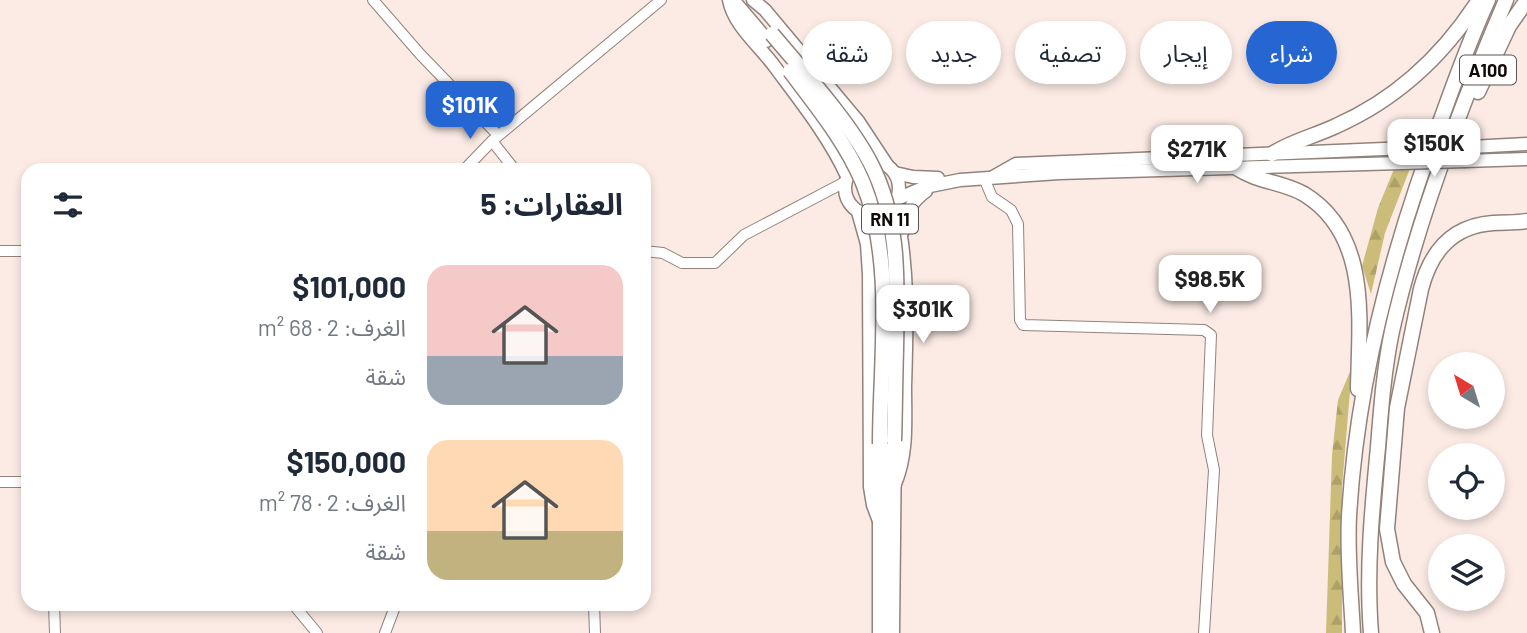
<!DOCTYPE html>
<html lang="ar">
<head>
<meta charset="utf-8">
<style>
  body { margin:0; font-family:Barlow,"Noto Sans Arabic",sans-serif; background:#f2f2f3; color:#1f2937; direction:rtl; height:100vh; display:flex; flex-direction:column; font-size:26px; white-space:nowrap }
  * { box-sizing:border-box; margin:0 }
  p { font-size:23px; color:#747a83 }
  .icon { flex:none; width:38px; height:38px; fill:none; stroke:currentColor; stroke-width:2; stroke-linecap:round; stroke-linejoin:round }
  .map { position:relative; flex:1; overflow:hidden; direction:ltr }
  .panel { position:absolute; left:21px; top:163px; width:630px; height:448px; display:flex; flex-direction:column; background:#fff; border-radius:21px; box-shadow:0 4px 10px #0003; direction:rtl }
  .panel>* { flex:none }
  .banner { position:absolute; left:672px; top:21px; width:665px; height:63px; direction:rtl; display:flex; gap:14px }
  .needle { width:46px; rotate:322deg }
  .controls { position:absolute; left:1428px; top:352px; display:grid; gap:14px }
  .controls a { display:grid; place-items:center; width:77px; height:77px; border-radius:50%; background:#fff; box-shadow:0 4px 10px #0003; font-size:35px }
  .price { position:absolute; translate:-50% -60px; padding:0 16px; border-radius:14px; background:#fff; color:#222; font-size:23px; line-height:46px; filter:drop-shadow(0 2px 4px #0008) }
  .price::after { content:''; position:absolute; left:50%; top:42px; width:21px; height:16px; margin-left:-10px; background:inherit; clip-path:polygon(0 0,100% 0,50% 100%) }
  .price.current { background:#2566d3; color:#fff }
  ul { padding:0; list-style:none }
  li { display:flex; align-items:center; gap:21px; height:175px; padding:0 28px }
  li span { display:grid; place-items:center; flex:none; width:196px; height:140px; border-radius:21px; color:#555 }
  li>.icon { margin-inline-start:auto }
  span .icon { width:84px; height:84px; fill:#fffc; stroke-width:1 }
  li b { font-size:30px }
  h2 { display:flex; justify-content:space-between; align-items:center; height:84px; padding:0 28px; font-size:30px }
  .chip { padding:0 24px; border-radius:32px; background:#fff; box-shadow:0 4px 10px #0003; font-size:24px; line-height:63px }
  .chip.current { background:#2566d3; color:#fff }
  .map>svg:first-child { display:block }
</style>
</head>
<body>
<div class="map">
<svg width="1527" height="633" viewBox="0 0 1527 633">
  <defs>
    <pattern id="forest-firs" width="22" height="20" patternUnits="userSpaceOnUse" patternTransform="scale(1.75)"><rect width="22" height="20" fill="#cbbd79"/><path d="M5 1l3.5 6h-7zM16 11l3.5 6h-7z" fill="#ada167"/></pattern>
  </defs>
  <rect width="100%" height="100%" fill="#fcebe5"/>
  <!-- forest -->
  <g fill="url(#forest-firs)">
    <polygon points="1411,166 1385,233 1371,294 1362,266 1378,208 1394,169"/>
    <polygon points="1352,367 1342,487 1342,633 1326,633 1332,455 1338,400"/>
  </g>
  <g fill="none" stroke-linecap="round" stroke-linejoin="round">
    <defs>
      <g id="minor">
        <polyline points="373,0 420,54 498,135"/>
        <polyline points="492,141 515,170"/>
        <polyline points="464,170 492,141 661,0"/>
        <polyline points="984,178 992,197 1011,210 1018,224 1020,320 1023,325 1204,330 1211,335 1207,435 1214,470 1204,633"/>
        <polyline points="0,251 28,251"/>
        <polyline points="644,251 663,253 682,263 715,263 744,235 845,182"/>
        <polyline points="0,482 28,482"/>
        <polyline points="54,604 55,633"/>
        <polyline points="293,604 317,633"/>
        <polyline points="594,604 595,633"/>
        <polyline points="385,633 396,604"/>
      </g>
      <g id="major">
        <path d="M729 0C734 26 760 46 775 67 801 102 829 137 847 176"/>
        <polyline points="753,0 765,10 858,121 887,165"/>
        <polyline points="1470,147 1527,144"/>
        <circle cx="872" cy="188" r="27"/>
        <polyline points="1465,161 1527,159"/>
        <polyline points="895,173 913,177 938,178"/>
        <polyline points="993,177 1016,164 1408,148"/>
        <polyline points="897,199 925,187 960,180 1059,173 1401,163"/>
        <path d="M895 204C909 264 907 325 905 387 905 420 908 453 895 484"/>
        <polyline points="858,212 867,244 869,274 870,487 873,505 879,521"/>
        <path d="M903 231C905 213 912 201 926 191"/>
      </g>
      <g id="highway">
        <polyline points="732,0 766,40"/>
        <polyline points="1478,92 1509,26 1527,0"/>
        <path d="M1272 154C1292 141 1315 136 1336 126 1397 99 1443 56 1479 0"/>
        <path d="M1235 167C1259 183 1281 181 1304 194 1371 235 1359 321 1358 389"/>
        <polyline points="880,633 880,444"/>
        <polyline points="892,633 894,441"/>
        <path d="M1353 633C1351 594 1347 555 1349 516 1357 378 1394 242 1443 114 1457 75 1471 37 1488 0"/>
        <path d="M1371 633C1366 571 1372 509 1378 447 1381 409 1384 369 1392 331 1417 220 1461 105 1506 0"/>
        <path d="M1432 633 1427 613 1404 584 1393 562 1387 529 1397 408 1421 289C1431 251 1452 226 1493 223 1505 222 1516 223 1527 221"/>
      </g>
    </defs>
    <!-- minor casing -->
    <use href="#minor" stroke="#91827c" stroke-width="12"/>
    <!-- major casing -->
    <use href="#major" stroke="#91827c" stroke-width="15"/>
    <!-- highway casing -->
    <use href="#highway" stroke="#91827c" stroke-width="17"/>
    <!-- minor -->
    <use href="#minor" stroke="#fff" stroke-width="10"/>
    <!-- major -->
    <use href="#major" stroke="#fff" stroke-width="12"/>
    <!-- highway -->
    <use href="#highway" stroke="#fff" stroke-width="14"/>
    <defs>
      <g id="major-bridge">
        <polyline points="1408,148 1470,147"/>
        <polyline points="1401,163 1465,161"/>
      </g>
      <g id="highway-bridge">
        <path d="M772 34C803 71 848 120 870 162 901 221 897 285 896 350 895 380 895 411 894 441"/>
        <path d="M790 71C817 107 846 142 863 183 895 261 880 361 880 444"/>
      </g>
    </defs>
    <!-- major-bridge casing -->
    <use href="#major-bridge" stroke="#91827c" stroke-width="15" stroke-linecap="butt"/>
    <!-- highway-bridge casing -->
    <use href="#highway-bridge" stroke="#91827c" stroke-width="17" stroke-linecap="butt"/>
    <!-- major-bridge -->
    <use href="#major-bridge" stroke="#fff" stroke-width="12"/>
    <!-- highway-bridge -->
    <use href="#highway-bridge" stroke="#fff" stroke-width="14"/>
  </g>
  <g text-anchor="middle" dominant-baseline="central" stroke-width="6" stroke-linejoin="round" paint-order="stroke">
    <!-- shield labels -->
    <g fill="#fff" stroke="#575452" stroke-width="2">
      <rect x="1460" y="55.5" width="56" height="29" rx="5"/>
      <rect x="862" y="204.5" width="56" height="29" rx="5"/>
    </g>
    <g font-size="18" font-weight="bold" fill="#0f0a08">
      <text x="1488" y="70">A100</text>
      <text x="890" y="219">RN 11</text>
    </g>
  </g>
</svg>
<div class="controls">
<a><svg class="needle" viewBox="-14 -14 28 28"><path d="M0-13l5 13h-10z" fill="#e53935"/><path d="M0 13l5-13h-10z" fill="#747a83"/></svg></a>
<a><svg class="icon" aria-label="locate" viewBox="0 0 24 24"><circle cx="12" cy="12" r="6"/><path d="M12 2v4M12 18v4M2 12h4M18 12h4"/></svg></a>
<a><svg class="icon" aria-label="layers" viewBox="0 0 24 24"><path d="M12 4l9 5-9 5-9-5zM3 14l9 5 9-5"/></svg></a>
</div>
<b class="price current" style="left:470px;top:141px">$101K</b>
<b class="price" style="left:1434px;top:179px">$150K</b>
<b class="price" style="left:1197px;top:185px">$271K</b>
<b class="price" style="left:1210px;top:315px">$98.5K</b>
<b class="price" style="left:923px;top:345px">$301K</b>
<div class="banner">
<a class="chip current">شراء</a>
<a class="chip">إيجار</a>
<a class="chip">تصفية</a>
<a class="chip">جديد</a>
<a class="chip">شقة</a>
</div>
<section class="panel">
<h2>العقارات: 5<svg class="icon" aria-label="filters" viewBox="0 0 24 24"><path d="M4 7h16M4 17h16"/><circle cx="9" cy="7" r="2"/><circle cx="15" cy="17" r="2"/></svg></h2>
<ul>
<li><span style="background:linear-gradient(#f6c9c9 65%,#9aa5b1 0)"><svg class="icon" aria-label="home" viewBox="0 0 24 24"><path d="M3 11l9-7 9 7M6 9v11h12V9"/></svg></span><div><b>$101,000</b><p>الغرف: 2 · 68 m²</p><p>شقة</p></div></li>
<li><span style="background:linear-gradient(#ffd9b3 65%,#c2b280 0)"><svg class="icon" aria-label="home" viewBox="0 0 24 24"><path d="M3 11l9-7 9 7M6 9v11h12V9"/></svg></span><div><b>$150,000</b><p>الغرف: 2 · 78 m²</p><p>شقة</p></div></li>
</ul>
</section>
</div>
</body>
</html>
